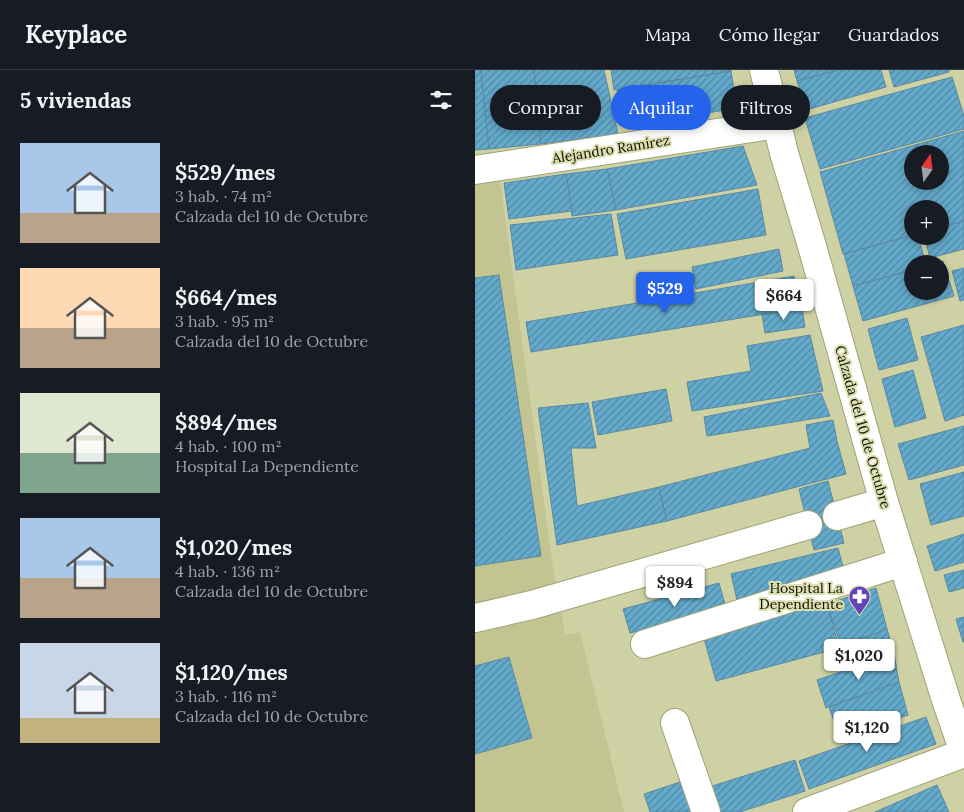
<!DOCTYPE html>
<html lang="es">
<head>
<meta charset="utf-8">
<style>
  body { margin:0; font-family:Lora,serif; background:#20242c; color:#f1f3f6; height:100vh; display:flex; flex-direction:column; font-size:19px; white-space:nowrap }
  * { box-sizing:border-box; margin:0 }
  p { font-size:16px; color:#9ea1a6 }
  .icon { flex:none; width:28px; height:28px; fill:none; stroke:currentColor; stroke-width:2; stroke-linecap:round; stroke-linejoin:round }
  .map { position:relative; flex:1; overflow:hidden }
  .panel { display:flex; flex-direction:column; background:#171b24; width:475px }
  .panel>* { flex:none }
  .top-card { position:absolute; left:15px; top:15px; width:399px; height:45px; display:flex; gap:10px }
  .needle { width:32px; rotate:14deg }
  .buttons { position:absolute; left:429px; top:75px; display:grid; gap:10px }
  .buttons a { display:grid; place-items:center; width:45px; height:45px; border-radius:50%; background:#171b24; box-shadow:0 2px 8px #0003; font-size:25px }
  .price { position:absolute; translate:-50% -42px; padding:0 11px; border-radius:5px; background:#fff; color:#222; font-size:16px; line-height:32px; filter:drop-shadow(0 1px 2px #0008) }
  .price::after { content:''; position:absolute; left:50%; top:30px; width:15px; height:11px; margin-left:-8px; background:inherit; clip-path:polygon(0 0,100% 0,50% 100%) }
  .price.current { background:#2563eb; color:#fff }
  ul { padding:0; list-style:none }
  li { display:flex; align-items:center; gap:15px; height:125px; padding:0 20px }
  li span { display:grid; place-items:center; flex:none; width:140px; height:100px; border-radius:0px; color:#555 }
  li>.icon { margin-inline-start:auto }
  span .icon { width:60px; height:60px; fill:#fffc; stroke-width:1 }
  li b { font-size:21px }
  h2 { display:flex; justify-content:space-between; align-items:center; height:60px; padding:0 20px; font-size:21px }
  .pill { padding:0 18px; border-radius:22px; background:#171b24; box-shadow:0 2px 8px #0003; font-size:18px; line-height:45px }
  .pill.current { background:#2563eb; color:#fff }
  header { display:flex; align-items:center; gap:30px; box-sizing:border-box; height:70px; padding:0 25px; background:#171b24; border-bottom:1px solid #363941 }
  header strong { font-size:24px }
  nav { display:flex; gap:28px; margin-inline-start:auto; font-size:18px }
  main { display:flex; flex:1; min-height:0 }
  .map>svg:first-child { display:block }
</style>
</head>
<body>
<header>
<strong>Keyplace</strong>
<nav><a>Mapa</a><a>Cómo llegar</a><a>Guardados</a></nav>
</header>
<main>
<section class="panel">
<h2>5 viviendas<svg class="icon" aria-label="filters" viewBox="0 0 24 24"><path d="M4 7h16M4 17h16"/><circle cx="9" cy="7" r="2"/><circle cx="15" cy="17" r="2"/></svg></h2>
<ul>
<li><span style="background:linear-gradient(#a9c7e8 70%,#b9a48a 0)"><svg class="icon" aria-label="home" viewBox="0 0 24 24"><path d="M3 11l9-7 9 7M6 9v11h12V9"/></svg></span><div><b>$529/mes</b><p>3 hab. · 74 m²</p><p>Calzada del 10 de Octubre</p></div></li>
<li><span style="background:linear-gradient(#ffd9b3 60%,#b9a48a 0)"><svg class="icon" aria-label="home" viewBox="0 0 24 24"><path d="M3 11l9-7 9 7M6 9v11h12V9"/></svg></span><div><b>$664/mes</b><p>3 hab. · 95 m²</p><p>Calzada del 10 de Octubre</p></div></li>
<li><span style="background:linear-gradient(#dfe7d0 60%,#7fa58c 0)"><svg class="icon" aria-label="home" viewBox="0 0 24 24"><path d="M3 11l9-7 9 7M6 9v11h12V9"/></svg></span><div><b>$894/mes</b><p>4 hab. · 100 m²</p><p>Hospital La Dependiente</p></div></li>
<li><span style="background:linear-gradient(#a9c7e8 60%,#b9a48a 0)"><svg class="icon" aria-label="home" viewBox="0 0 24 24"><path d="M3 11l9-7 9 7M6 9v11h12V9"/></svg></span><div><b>$1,020/mes</b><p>4 hab. · 136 m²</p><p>Calzada del 10 de Octubre</p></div></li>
<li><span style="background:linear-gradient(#c9d6e8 75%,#c2b280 0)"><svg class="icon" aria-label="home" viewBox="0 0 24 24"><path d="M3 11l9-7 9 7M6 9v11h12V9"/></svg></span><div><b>$1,120/mes</b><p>3 hab. · 116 m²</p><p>Calzada del 10 de Octubre</p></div></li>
</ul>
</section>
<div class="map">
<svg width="489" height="742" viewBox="0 0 489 742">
  <defs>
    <pattern id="building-hatch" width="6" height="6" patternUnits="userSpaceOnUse" patternTransform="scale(1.25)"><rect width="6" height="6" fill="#64aacc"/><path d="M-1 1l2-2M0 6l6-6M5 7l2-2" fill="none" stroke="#5189a3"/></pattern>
  </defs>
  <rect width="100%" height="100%" fill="#ced1a3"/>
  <!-- built -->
  <polygon fill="#c2c591" points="25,110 77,491 90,565 105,562 149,742 0,742 0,114"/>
  <!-- building -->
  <g fill="url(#building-hatch)" stroke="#5b89a0" fill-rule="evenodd">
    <polygon points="0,0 6,0 14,79 0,80"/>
    <polygon points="6,0 59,0 66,74 14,79"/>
    <polygon points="59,0 129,0 143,64 66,74"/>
    <polygon points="136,0 256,0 256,1 139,20"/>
    <polygon points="319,0 364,0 322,11"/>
    <polygon points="364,0 406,0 411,17 331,40 322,11"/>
    <polygon points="414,0 474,0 474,2 419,17"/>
    <polygon points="256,1 262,38 148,57 142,20"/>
    <polygon points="477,7 489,46 489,59 345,99 330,48"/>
    <path d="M489 61V151L465 158V139H438V165L368 184 345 102ZM438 84H465V111H438Z"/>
    <polygon points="268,76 282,115 141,140 132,99"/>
    <polygon points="132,99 141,140 97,146 91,104"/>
    <polygon points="91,104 97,141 34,149 29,113"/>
    <polygon points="283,119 291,165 151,189 142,144"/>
    <polygon points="136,144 143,185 41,200 35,155"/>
    <polygon points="489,151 489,179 455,188 449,166 465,166 465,158"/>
    <polygon points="438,165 438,166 443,166 451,194 438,194 438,200 378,216 369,184"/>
    <polygon points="304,179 308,201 221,219 217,197"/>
    <polygon points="468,191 479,226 388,251 378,216 438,200 438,221 465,221 465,194 458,194"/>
    <polygon points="489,198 489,230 485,231 477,201"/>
    <polygon points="24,205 66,486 0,496 0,208"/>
    <polygon points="319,206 327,238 56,282 51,252"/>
    <polygon points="327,238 330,257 290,263 287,245"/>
    <polygon points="432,248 443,290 404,300 393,259"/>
    <polygon points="489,255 489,345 470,351 446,267"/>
    <polygon points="335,265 348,321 217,341 212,312 276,301 272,276"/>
    <polygon points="438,300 451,348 420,357 407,309"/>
    <polygon points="191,319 197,351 123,365 117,332"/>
    <polygon points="346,323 355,346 232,366 229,347"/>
    <polygon points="113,333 121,378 96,378 102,436 184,417 192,451 82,475 63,338"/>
    <polygon points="358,350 362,371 371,404 192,451 184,417 335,378 331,355"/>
    <polygon points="489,356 489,395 434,410 423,374"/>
    <polygon points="489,402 489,446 456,455 445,414"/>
    <polygon points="353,411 369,473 339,480 324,419"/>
    <polygon points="489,464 489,492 460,501 452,476"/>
    <polygon points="363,478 370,504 262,530 256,504"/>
    <polygon points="489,500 489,518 474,522 469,505"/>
    <polygon points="244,513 251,538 155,563 148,539"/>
    <polygon points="401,518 412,559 366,576 352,534"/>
    <polygon points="352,533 364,578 241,611 228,565"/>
    <polygon points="489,547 489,572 488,572 481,549"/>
    <polygon points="412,559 419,584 369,599 366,576"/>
    <polygon points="419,584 424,612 351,638 342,610"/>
    <polygon points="34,587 57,668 0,684 0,596"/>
    <polygon points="424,612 433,645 365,668 354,637"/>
    <polygon points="451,647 461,674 334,719 324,691"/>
    <polygon points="320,690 330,721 265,742 242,742 234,717"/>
    <polygon points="208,711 219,742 175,742 169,724"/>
    <polygon points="462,715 474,742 400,742"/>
  </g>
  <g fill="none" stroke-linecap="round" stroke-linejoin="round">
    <defs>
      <g id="minor">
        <polyline points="0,100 302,54"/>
        <polyline points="362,446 409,432"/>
        <polyline points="0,548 57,535 333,455"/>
        <polyline points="170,574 428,492"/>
        <polyline points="200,653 231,742"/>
        <polyline points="332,742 489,683"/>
      </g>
      <polyline id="major" points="289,0 309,83 337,176 409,432 472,633 489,682"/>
    </defs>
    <!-- minor casing -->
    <use href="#minor" stroke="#9fa275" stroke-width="30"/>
    <!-- major casing -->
    <use href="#major" stroke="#9fa275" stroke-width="30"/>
    <!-- minor -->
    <use href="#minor" stroke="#fff" stroke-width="28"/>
    <!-- major -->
    <use href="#major" stroke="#fff" stroke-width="28"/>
  </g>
  <!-- icons -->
  <defs>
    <symbol id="pharmacy-pin" viewBox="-11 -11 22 30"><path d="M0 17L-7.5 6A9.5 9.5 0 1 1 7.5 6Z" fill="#6443bb" stroke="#dbdeaf"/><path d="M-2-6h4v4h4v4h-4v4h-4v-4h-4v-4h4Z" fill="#fff"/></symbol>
  </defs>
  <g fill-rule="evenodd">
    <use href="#pharmacy-pin" x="372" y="514" width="25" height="34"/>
  </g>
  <g text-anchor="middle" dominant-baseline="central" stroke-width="4" stroke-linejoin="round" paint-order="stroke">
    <!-- street labels -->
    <g font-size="14" fill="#0d0e01" stroke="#dbdeaf">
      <text transform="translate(136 79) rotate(-9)">Alejandro Ramírez</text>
      <text transform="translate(388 357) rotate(74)">Calzada del 10 de Octubre</text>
    </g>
    <!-- poi labels -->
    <g font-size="14" fill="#0d0e01" stroke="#dbdeaf" text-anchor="end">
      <text x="368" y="518">Hospital La<tspan x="368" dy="16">Dependiente</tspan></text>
    </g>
  </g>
</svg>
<div class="buttons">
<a><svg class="needle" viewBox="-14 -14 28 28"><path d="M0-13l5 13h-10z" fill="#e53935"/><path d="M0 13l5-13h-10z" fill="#9ea1a6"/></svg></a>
<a>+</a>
<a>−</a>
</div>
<b class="price current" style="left:190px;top:244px">$529</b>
<b class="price" style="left:309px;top:251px">$664</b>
<b class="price" style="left:200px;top:538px">$894</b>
<b class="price" style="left:384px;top:611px">$1,020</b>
<b class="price" style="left:392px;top:683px">$1,120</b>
<div class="top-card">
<a class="pill">Comprar</a>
<a class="pill current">Alquilar</a>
<a class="pill">Filtros</a>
</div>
</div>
</main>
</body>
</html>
